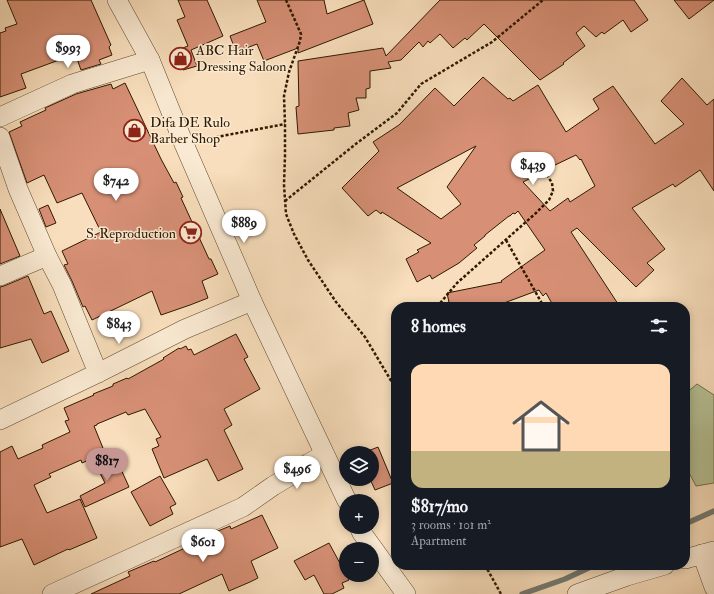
<!DOCTYPE html>
<html lang="en">
<head>
<meta charset="utf-8">
<style>
  body { margin:0; font-family:"IM FELL Double Pica",serif; background:#20242c; color:#f1f3f6; height:100vh; display:flex; flex-direction:column; font-size:15px; white-space:nowrap }
  * { box-sizing:border-box; margin:0 }
  p { font-size:13px; color:#9ea1a6 }
  .icon { flex:none; width:22px; height:22px; fill:none; stroke:currentColor; stroke-width:2; stroke-linecap:round; stroke-linejoin:round }
  .map { position:relative; flex:1; overflow:hidden }
  .drawer { position:absolute; left:391px; top:302px; width:299px; height:268px; display:flex; flex-direction:column; background:#171b24; border-radius:16px; box-shadow:0 2px 10px #0003 }
  .drawer>* { flex:none }
  .controls { position:absolute; left:339px; top:446px; display:grid; gap:8px }
  .controls a { display:grid; place-items:center; width:40px; height:40px; border-radius:50%; background:#171b24; box-shadow:0 2px 10px #0003; font-size:20px }
  .price { position:absolute; translate:-50% -34px; padding:0 9px; border-radius:14px; background:#fff; color:#222; font-size:13px; line-height:26px; filter:drop-shadow(0 1px 2px #0008) }
  .price::after { content:''; position:absolute; left:50%; top:24px; width:12px; height:9px; margin-left:-6px; background:inherit; clip-path:polygon(0 0,100% 0,50% 100%) }
  .price.active { background:#c59692; color:#111 }
  ul { padding:0; list-style:none }
  li { display:grid; align-content:center; gap:8px; height:212px; padding:0 20px }
  li span { display:grid; place-items:center; height:124px; border-radius:12px; color:#555 }
  li>.icon { margin-inline-start:auto }
  span .icon { width:72px; height:72px; fill:#fffc; stroke-width:1 }
  li b { font-size:17px }
  h2 { display:flex; justify-content:space-between; align-items:center; height:48px; padding:0 20px; font-size:17px }
  .map>svg:first-child { display:block }
</style>
</head>
<body>
<div class="map">
<svg width="714" height="594" viewBox="0 0 714 594">
  <rect width="100%" height="100%" fill="#f8debc"/>
  <filter id="stains"><feTurbulence type="fractalNoise" baseFrequency=".005" numOctaves="4"/><feColorMatrix values="0 0 0 0 .2 0 0 0 0 .09 0 0 0 0 .02 0 0 0 .5 -.17"/></filter>
  <radialGradient id="worn" r=".72"><stop offset=".6" stop-color="#630" stop-opacity="0"/><stop offset="1" stop-color="#630" stop-opacity=".3"/></radialGradient>
  <!-- green -->
  <polygon fill="#b6c296" stroke="#726e4b" points="697,384 714,395 714,483 696,486 685,465 685,394"/>
  <g fill="none" stroke-linecap="round" stroke-linejoin="round">
    <!-- stream -->
    <g stroke="#747970" stroke-width="5.5">
      <polyline points="685,524 714,511"/>
      <polyline points="522,594 565,579 595,565"/>
    </g>
  </g>
  <!-- building -->
  <g fill="#d79076" stroke="#2f1900" fill-rule="evenodd">
    <polygon points="7,0 91,0 111,45 109,47 112,55 99,60 101,64 81,70 76,56 71,58 70,56 21,74 26,88 0,97 0,33 6,31 5,28 17,24"/>
    <polygon points="178,0 207,0 223,36 191,50 197,66 183,70 175,51 188,46 177,20 185,17"/>
    <polygon points="257,0 324,0 327,14 364,0 373,24 298,53 298,48 264,61 257,44 236,52 230,36 266,22"/>
    <polygon points="440,0 634,0 648,20 631,32 623,20 604,34 602,32 596,37 584,26 576,33 585,46 563,63 564,64 540,80 484,24 467,40 465,38 453,48 440,34 430,43 428,41 423,47 419,42 401,60 388,62 391,68 370,71 370,88 366,89 366,98 356,98 359,110 348,113 350,126 334,128 334,130 298,134 296,107 299,106 298,61 383,48 386,56"/>
    <polygon points="674,0 714,0 689,19"/>
    <path d="M483 77 508 99 510 98 513 101 538 85 566 132 599 109 593 99 613 86 655 144 684 124 661 101 682 78 707 105 714 99V191L700 170 675 187 673 184 632 208 665 249 647 263 654 270 636 287 577 228 571 232 620 307H554L546 293 543 296 539 290 504 303 505 307H450L447 293 502 282 501 281 545 250 518 211 515 214 513 213 510 216H509L485 235V236L474 245 477 248 459 263 432 279 430 275 417 282 406 259 419 252 417 250 431 243 382 212 381 214 376 210 368 216 342 188 379 151 373 142 399 125 435 88 454 106ZM476 146 447 187 461 204 441 219 397 188ZM576 155 580 160 581 159 595 186 570 202 568 198 550 211 523 182 533 177 532 176Z"/>
    <polygon points="125,83 161,159 174,183 176,182 183,197 181,198 209,259 211,259 218,274 202,281 208,298 190,305 161,315 152,291 92,320 85,306 83,307 72,281 64,265 68,264 62,251 101,232 82,193 57,203 44,175 27,183 9,132 22,126 20,122 46,110 45,108 76,94 111,84 113,89"/>
    <polygon points="48,205 56,223 46,227 39,209"/>
    <polygon points="0,209 20,256 0,264"/>
    <polygon points="28,276 44,314 51,311 69,351 42,363 31,339 0,348 0,287 4,286"/>
    <polygon points="236,334 248,357 244,359 260,389 224,409 232,425 224,430 243,469 218,481 207,459 164,478 152,449 159,446 156,439 161,437 145,409 128,415 126,412 97,424 97,425 94,426 105,453 82,463 81,460 49,474 51,477 34,485 47,513 80,499 97,538 69,550 68,549 34,565 22,539 0,547 0,452 12,446 18,459 43,448 42,445 70,432 65,421 69,420 64,408 94,395 93,394 113,386 113,384 127,378 128,379 164,359 163,358 179,348 180,349 186,346 188,350 191,349 194,355"/>
    <polygon points="378,447 393,483 375,490 370,479 372,479 372,453 363,453"/>
    <polygon points="115,456 129,487 85,507 80,496 105,483 96,465"/>
    <polygon points="160,476 176,504 170,507 173,514 150,526 131,492"/>
    <polygon points="262,515 278,548 251,561 258,578 250,582 229,591 222,574 179,594 91,594 130,576 128,572 154,561 155,562 200,541 199,539 230,526 231,529"/>
    <polygon points="329,543 349,580 342,583 344,588 332,594 324,594 314,575 305,580 294,561"/>
  </g>
  <g fill="none" stroke-linecap="round" stroke-linejoin="round">
    <defs>
      <g id="minor">
        <polyline points="117,0 150,60 184,144 252,301 347,501"/>
        <polyline points="0,117 72,84 150,60"/>
        <polyline points="0,137 18,189 47,256 62,285 98,373"/>
        <polyline points="0,276 47,256"/>
        <polyline points="0,420 98,373 185,329 252,301"/>
        <polyline points="359,527 362,533 406,594"/>
        <polyline points="702,554 714,587"/>
        <polyline points="685,559 714,551"/>
        <polyline points="52,594 243,507 273,486 293,474 309,463 324,455"/>
        <polyline points="577,594 627,576 665,565"/>
      </g>
    </defs>
    <!-- minor casing -->
    <use href="#minor" stroke="#614a2f" stroke-width="20"/>
    <!-- path -->
    <g stroke="#2f1900" stroke-width="2.5" stroke-dasharray="3 2" stroke-linecap="butt">
      <polyline points="286,0 301,34 300,41 289,72 284,96 285,124 285,155 284,185 286,214 294,234 308,260 336,302 365,337 396,389"/>
      <polyline points="201,140 285,124"/>
      <polyline points="285,201 357,143 397,113 421,84 492,42 543,0"/>
      <polyline points="506,240 544,307"/>
      <polyline points="437,307 457,283 536,213 549,200 553,191 552,183 533,152"/>
      <polyline points="485,565 501,594"/>
    </g>
    <!-- minor -->
    <use href="#minor" stroke="#faead3" stroke-width="19"/>
  </g>
  <!-- icons -->
  <defs>
    <symbol id="shop-ring" viewBox="-11 -11 22 22"><circle r="9.5" fill="#faead3" stroke="#8f2418" stroke-width="1.5"/><path d="M-5-2.5h2.3a2.7 3.5 0 0 1 5.4 0H5L5.5 6h-11ZM-1.5-2.5h3a1.5 2.3 0 0 0-3 0Z" fill="#8f2418"/></symbol>
    <symbol id="supermarket-ring" viewBox="-11 -11 22 22"><circle r="9.5" fill="#faead3" stroke="#8f2418" stroke-width="1.5"/><path d="M-6-5.5h2.5l.6 2H6L4.5 2H-2.5L-4.4-4H-6ZM-1.5 3.2a1.3 1.3 0 1 0 .1 0ZM3 3.2a1.3 1.3 0 1 0 .1 0Z" fill="#8f2418"/></symbol>
  </defs>
  <g fill-rule="evenodd">
    <use href="#shop-ring" x="168" y="46" width="25" height="25"/>
    <use href="#shop-ring" x="122" y="118" width="25" height="25"/>
    <use href="#supermarket-ring" x="178" y="220" width="25" height="25"/>
  </g>
  <g text-anchor="middle" dominant-baseline="central" stroke-width="3" stroke-linejoin="round" paint-order="stroke">
    <!-- poi labels -->
    <g font-size="14" fill="#2f1900" stroke="#faead3" text-anchor="start">
      <text x="196" y="50">ABC Hair<tspan x="196" dy="16">Dressing Saloon</tspan></text>
      <text x="150" y="122">Difa DE Rulo<tspan x="150" dy="16">Barber Shop</tspan></text>
      <text x="176" y="233" text-anchor="end">S. Reproduction</text>
    </g>
  </g>
  <rect width="100%" height="100%" filter="url(#stains)"/>
  <rect width="100%" height="100%" fill="url(#worn)"/>
</svg>
<div class="controls">
<a><svg class="icon" aria-label="layers" viewBox="0 0 24 24"><path d="M12 4l9 5-9 5-9-5zM3 14l9 5 9-5"/></svg></a>
<a>+</a>
<a>−</a>
</div>
<b class="price" style="left:68px;top:69px">$993</b>
<b class="price" style="left:533px;top:186px">$439</b>
<b class="price" style="left:116px;top:202px">$742</b>
<b class="price" style="left:244px;top:244px">$889</b>
<b class="price" style="left:119px;top:345px">$843</b>
<b class="price active" style="left:107px;top:482px">$817</b>
<b class="price" style="left:297px;top:490px">$496</b>
<b class="price" style="left:203px;top:563px">$601</b>
<section class="drawer">
<h2>8 homes<svg class="icon" aria-label="filters" viewBox="0 0 24 24"><path d="M4 7h16M4 17h16"/><circle cx="9" cy="7" r="2"/><circle cx="15" cy="17" r="2"/></svg></h2>
<ul>
<li><span style="background:linear-gradient(#ffd9b3 70%,#c2b280 0)"><svg class="icon" aria-label="home" viewBox="0 0 24 24"><path d="M3 11l9-7 9 7M6 9v11h12V9"/></svg></span><div><b>$817/mo</b><p>3 rooms · 101 m²</p><p>Apartment</p></div></li>
</ul>
</section>
</div>
</body>
</html>
